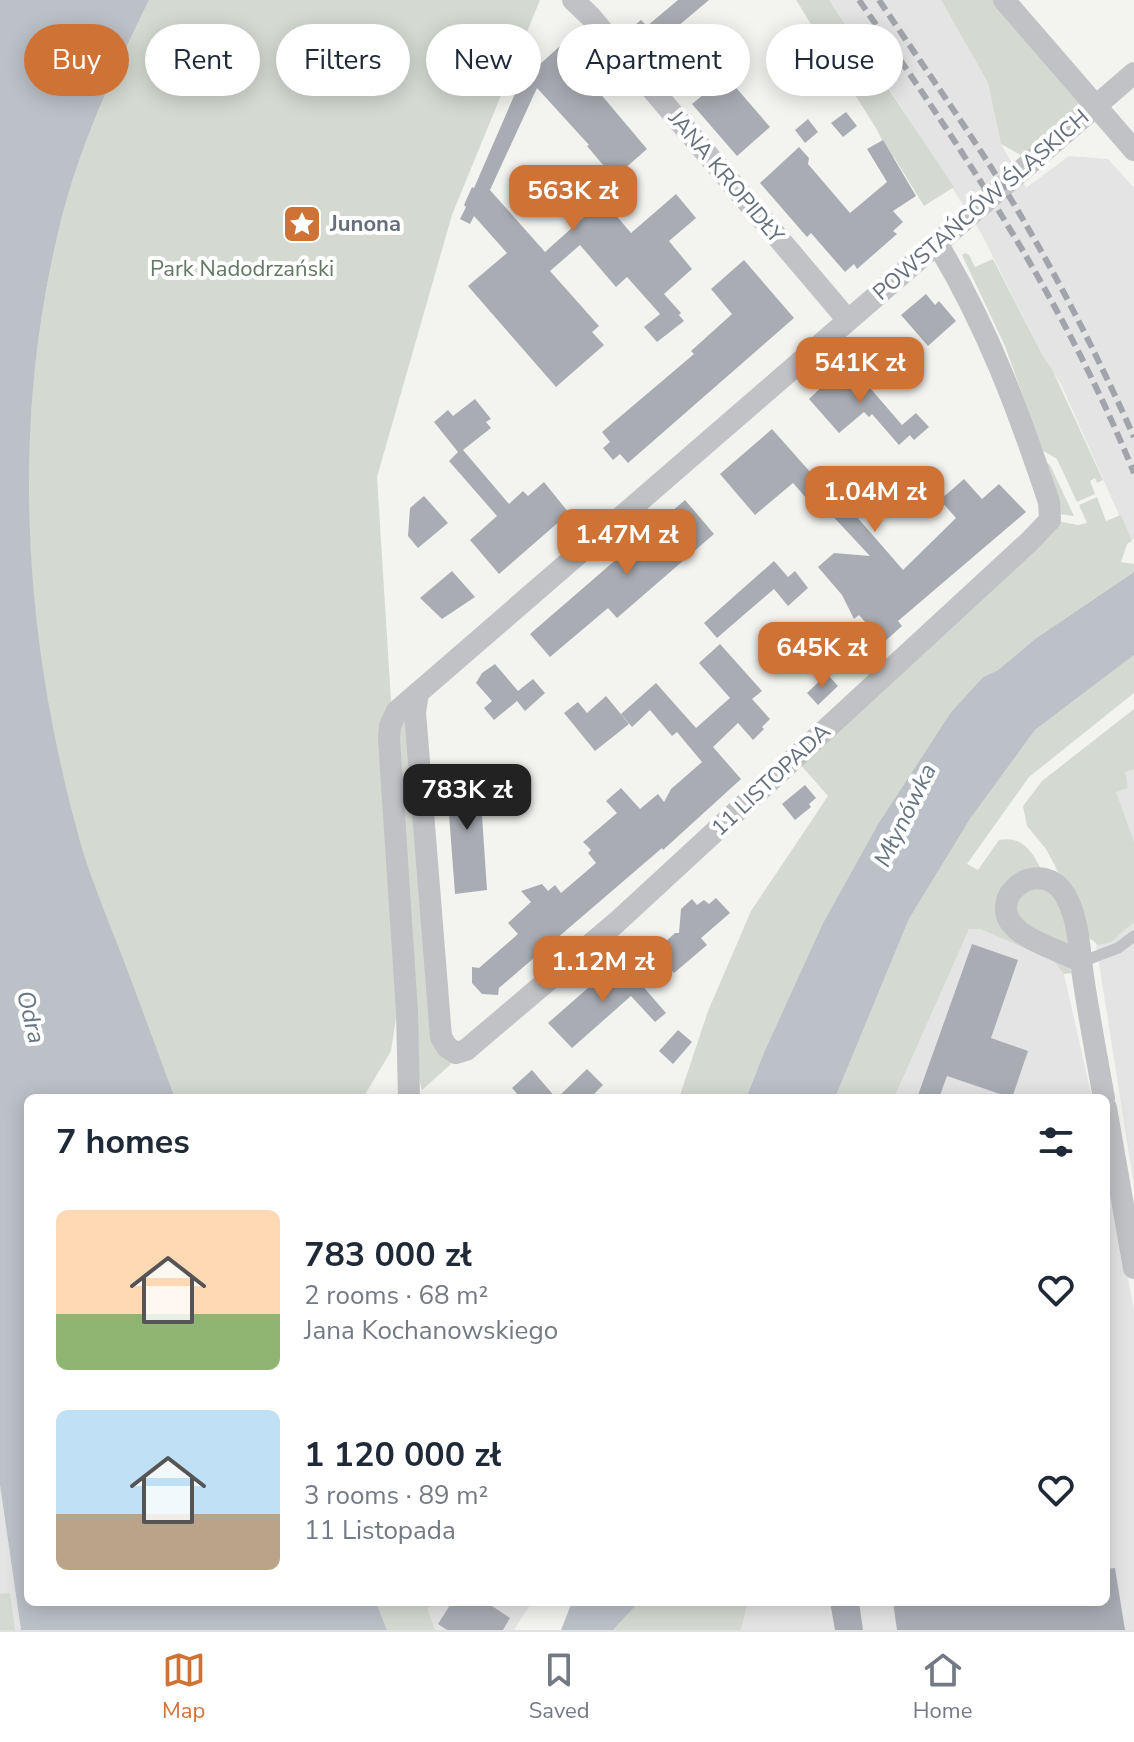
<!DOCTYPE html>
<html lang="en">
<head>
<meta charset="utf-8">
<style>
  body { margin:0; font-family:"Nunito Sans",sans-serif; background:#f2f2f3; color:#1f2937; height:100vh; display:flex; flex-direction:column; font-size:30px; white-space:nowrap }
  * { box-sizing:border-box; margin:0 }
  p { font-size:26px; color:#747a83 }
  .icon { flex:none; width:44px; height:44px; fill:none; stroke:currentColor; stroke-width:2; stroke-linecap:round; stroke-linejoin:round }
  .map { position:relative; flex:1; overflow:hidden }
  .panel { position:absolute; left:24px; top:1094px; width:1086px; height:512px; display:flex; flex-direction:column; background:#fff; border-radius:12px; box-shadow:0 4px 20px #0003 }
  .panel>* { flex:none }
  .banner { position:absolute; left:24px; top:24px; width:1086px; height:72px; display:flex; gap:16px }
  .price { position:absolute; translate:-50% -68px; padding:0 18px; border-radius:16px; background:#cf7235; color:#fff; font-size:26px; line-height:52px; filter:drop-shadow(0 2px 4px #0008) }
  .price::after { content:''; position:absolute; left:50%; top:48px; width:24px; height:18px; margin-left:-12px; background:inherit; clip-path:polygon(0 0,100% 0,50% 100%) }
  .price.on { background:#222; color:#fff }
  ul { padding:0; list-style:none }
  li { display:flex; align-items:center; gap:24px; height:200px; padding:0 32px }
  li span { display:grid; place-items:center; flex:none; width:224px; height:160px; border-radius:12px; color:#555 }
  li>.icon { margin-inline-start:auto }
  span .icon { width:96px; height:96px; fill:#fffc; stroke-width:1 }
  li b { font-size:34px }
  h2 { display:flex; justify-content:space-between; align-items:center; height:96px; padding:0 32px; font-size:34px }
  .chip { padding:0 28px; border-radius:36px; background:#fff; box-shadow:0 4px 20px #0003; font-size:28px; line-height:72px }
  .chip.on { background:#cf7235; color:#fff }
  .tabs { display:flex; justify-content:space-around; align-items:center; height:112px; border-top:2px solid #e0e1e3; background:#fff; font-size:22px; color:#747a83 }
  .tabs a { display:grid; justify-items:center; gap:4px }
  .tabs .on { color:#cf7235 }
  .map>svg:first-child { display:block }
</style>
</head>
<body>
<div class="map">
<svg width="1134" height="1630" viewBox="0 0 1134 1630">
  <rect width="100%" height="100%" fill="#f3f4f0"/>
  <!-- built -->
  <g fill="#e4e4e4">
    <polygon points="829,0 941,0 988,83 1001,144 1026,188 1069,156 1108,159 1134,188 1134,539 1131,540 1119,515 1061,384 1044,358 981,233 880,74"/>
    <polygon points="1134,745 1134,1186 1096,944 1058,841"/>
    <polygon points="968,929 980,929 1054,961 1061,968 1064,974 1092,1098 894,1098"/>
    <polygon points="1106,1158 1134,1310 1134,1630 741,1630 748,1602 1106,1602"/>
    <polygon points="0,1485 21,1630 0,1630"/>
    <polygon points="438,1602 532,1602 514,1630 435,1630 428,1607"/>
  </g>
  <!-- green -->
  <g fill="#d4dad2">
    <path d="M149 0H540L452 215 377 477 392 716 418 693 441 1037 456 1053 450 1065 422 1090 398 1005 391 1051 363 1098H175C144 1016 107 932 82 848 23 646 9 431 60 225 79 147 114 72 149 0Z"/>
    <polygon points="796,0 829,0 954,187 924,206 894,157 891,158 877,130"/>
    <polygon points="941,0 1004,0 1096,106 1033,162 1001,144 988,83"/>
    <polygon points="965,253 969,255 975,267 993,259 1044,358 1052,369 1103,480 1097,483 1095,478 1090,481 1095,494 1077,502 1057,459 1042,450 1005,346 962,255"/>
    <polygon points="1046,462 1050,465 1074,516 1059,514"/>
    <polygon points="1097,497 1106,521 1121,515 1132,541 1127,544 1121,562 1134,564 1134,572 1035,639 998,670 983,677 951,712 878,824 823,923 765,1050 746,1098 679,1098 708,1011 751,911 828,796 799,763 1057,521 1078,525 1087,523 1079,505"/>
    <path d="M1134 655V693L1029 777 967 864 978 870 999 840C1023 836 1032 851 1042 871L999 907 1068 965 1072 973 1064 974 1054 961 980 929H969L894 1098H835L909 919 970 819 1035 730Z"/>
    <polygon points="1134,709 1134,769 1125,772 1128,788 1116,792 1134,842 1134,922 1111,942 1099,945 1088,937 1064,883 1046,849 1027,826 1023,806 1042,781"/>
    <polygon points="1032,885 1058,896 1070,944 1025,928 1013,904"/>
    <polygon points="10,1593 15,1630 0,1630 0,1594"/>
    <polygon points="376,1602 438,1602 428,1608 435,1630 387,1630"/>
    <polygon points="639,1602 748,1602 741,1630 613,1630"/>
  </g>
  <!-- water -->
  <g fill="#bbc1c7">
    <path d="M0 0H149C114 72 79 147 60 225 9 431 24 645 82 848 93 884 108 920 122 956 140 1003 157 1051 175 1098H28V1602H376L387 1630H21L0 1485Z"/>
    <polygon points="1134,572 1134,655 1035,730 970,819 909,919 835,1098 746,1098 765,1050 823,923 878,824 951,712 983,677 998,670 1035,639"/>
    <polygon points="572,1602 639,1602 613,1630 561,1630"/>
  </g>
  <!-- building -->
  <g fill="#a9adb3">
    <polygon points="678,0 709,0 646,53 628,31 641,20 647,26"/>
    <polygon points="560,46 647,149 614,178 587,146 589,145 537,88 490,190 545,252 603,200 631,233 676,194 696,218 669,241 692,269 664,294 681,313 679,315 684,321 657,342 644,327 660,314 627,277 616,287 580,245 550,271 599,326 592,332 604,345 556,387 468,286 507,253 474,216 470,224 460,219 466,207 464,205 472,187 474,188 524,73 528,75"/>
    <polygon points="726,76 770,127 737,156 692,104"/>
    <polygon points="846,112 857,126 843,137 831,123"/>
    <polygon points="808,119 818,132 805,143 795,130"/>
    <polygon points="883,140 916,196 893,211 903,222 893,231 897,234 857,269 854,264 845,272 811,233 807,237 760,183 799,147 809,158 808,164 850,213 887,182 867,149"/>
    <polygon points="744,260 794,318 628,463 620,454 613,460 603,448 610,442 602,432 694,354 691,351 732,314 711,289"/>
    <polygon points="926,294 935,305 939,301 956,321 928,346 901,315"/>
    <polygon points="845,359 902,425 916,413 929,427 914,440 907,432 910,435 899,445 872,414 869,417 864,412 839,433 809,399 835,374 832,371"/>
    <polygon points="475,399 491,419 486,422 491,428 463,450 509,504 523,491 528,496 544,482 569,513 499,574 470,540 497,516 449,461 458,452 434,422 448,410 453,416"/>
    <polygon points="772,429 827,491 835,483 861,513 857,517 903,570 956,518 940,500 964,479 982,499 999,484 1026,512 898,621 902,626 883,643 859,615 854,619 842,595 818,567 834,553 870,556 827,510 821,515 793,483 755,515 720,474"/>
    <polygon points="424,496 448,523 418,548 408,536 410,508"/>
    <polygon points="685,500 714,534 617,618 608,608 550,657 530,634"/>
    <polygon points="774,561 788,577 795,571 808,588 788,606 774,589 717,638 704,623"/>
    <polygon points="452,571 475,597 442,619 420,598"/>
    <polygon points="720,644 762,691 752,699 770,719 762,727 764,729 753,740 738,723 713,747 741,779 663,850 662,848 499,988 498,995 482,994 472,983 472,967 479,968 518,934 508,923 531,902 521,891 542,884 548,891 555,885 561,893 596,863 588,853 591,850 583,842 617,813 606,801 621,788 640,809 658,794 664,802 671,789 702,762 677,732 672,736 650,710 632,727 621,714 656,683 696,728 730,698 699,663"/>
    <polygon points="495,664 518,691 533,679 545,693 525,711 517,701 494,720 484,708 492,701 476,683 482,673"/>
    <polygon points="827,674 838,686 818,705 807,693"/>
    <polygon points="606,696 629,724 595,751 564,713 578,702 587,713"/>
    <polygon points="479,771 487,890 455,894 446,774"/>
    <polygon points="805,785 816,798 809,804 811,807 795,820 782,804"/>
    <polygon points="716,898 730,913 701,938 707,945 674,973 659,956 666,949 662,945 675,933 679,933 681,909 692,899 697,905 704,900 709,904"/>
    <polygon points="972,944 1018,960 991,1038 1028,1051 1012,1098 947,1076 939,1098 917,1098"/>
    <polygon points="620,960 666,1013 655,1022 631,996 572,1048 548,1023"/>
    <polygon points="678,1030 692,1042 673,1064 659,1051"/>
    <polygon points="587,1069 603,1085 590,1098 557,1098"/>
    <polygon points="532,1070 556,1098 521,1098 512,1088"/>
    <polygon points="1115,1568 1125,1630 897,1630 893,1602 1106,1602 1106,1569"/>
    <polygon points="452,1602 486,1602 510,1618 503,1630 447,1630 438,1624"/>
    <polygon points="830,1602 859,1602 863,1630 835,1630"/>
  </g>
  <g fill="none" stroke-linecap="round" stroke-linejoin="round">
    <!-- service -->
    <polyline stroke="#c0c2c5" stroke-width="11" points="1081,962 1118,948 1134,936"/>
    <!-- minor -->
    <g stroke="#c0c2c5" stroke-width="22">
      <polyline points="573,0 590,16 847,319"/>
      <polyline points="1004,0 1134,150"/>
      <path d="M418 693 415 712 441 1037 447 1047 456 1053 466 1050 617 922 1030 541 1050 520 1049 502C1019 412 987 326 938 245"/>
      <path d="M1081 962C1059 948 997 936 1007 901 1009 892 1019 883 1027 880 1039 876 1052 879 1061 889 1080 914 1079 953 1084 983 1090 1021 1097 1060 1104 1098"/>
      <polyline points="409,1098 407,1012 389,739 390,726 397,711 1134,73"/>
      <polyline points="1106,1108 1134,1268"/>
    </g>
    <!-- rail -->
    <g stroke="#a1a4aa" stroke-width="6" stroke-dasharray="12 6" stroke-linecap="butt">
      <path d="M859 0C964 152 1064 300 1134 473"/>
      <path d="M879 0C931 78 986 154 1032 235 1070 301 1103 368 1134 437"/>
    </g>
  </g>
  <!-- icons -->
  <defs>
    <symbol id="sight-square" viewBox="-11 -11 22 22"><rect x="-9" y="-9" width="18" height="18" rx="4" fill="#cf7235" stroke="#fff"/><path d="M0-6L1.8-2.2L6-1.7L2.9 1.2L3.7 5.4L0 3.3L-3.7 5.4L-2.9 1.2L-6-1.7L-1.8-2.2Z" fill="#fff"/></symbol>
  </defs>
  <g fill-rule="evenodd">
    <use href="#sight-square" x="280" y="202" width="44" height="44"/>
  </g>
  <g text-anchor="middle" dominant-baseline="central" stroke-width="8" stroke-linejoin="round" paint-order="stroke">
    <!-- street labels -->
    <g font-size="22" fill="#666f7e" stroke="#fff">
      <text transform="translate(726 177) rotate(50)">JANA KROPIDŁY</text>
      <text transform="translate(981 205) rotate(-41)">POWSTAŃCÓW ŚLĄSKICH</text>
      <text transform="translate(771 780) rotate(-43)">11 LISTOPADA</text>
    </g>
    <!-- poi labels -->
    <g font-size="22" font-weight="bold" fill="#666f7e" stroke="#fff" text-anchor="start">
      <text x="330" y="224">Junona</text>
    </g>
    <!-- park labels -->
    <g font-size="22" fill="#647664" stroke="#fff">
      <text x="242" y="269">Park Nadodrzański</text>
    </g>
    <!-- water labels -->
    <g font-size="24" font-style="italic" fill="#677682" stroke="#fff">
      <text transform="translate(905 815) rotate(-64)">Młynówka</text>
      <text transform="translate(31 1017) rotate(76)">Odra</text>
    </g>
  </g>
</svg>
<b class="price" style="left:573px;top:233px">563K zł</b>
<b class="price" style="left:860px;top:405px">541K zł</b>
<b class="price" style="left:875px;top:534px">1.04M zł</b>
<b class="price" style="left:627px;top:577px">1.47M zł</b>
<b class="price" style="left:822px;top:690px">645K zł</b>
<b class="price on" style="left:467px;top:832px">783K zł</b>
<b class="price" style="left:603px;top:1004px">1.12M zł</b>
<div class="banner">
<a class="chip on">Buy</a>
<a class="chip">Rent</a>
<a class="chip">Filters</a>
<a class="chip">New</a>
<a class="chip">Apartment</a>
<a class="chip">House</a>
</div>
<section class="panel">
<h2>7 homes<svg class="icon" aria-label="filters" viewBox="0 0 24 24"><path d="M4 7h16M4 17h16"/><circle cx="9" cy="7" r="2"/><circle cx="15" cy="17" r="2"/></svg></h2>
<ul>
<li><span style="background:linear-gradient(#ffd9b3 65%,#8fb573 0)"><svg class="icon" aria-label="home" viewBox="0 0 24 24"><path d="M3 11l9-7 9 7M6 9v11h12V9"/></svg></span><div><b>783 000 zł</b><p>2 rooms · 68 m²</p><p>Jana Kochanowskiego</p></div><svg class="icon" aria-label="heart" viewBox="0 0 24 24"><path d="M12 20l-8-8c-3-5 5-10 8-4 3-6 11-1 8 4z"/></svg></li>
<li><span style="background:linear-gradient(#bfe0f5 65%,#b9a48a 0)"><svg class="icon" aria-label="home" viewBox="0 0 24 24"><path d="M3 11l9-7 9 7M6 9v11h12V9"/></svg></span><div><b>1 120 000 zł</b><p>3 rooms · 89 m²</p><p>11 Listopada</p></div><svg class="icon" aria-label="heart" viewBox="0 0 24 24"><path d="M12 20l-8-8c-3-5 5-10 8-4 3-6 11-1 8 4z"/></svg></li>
</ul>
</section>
</div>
<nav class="tabs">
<a class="on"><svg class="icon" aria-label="map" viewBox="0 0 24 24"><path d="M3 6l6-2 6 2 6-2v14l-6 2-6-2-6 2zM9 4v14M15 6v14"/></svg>Map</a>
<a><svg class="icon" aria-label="saved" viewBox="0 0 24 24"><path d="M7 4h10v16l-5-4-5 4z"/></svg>Saved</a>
<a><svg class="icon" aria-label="home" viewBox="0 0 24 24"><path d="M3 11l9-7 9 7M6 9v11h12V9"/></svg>Home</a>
</nav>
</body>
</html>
